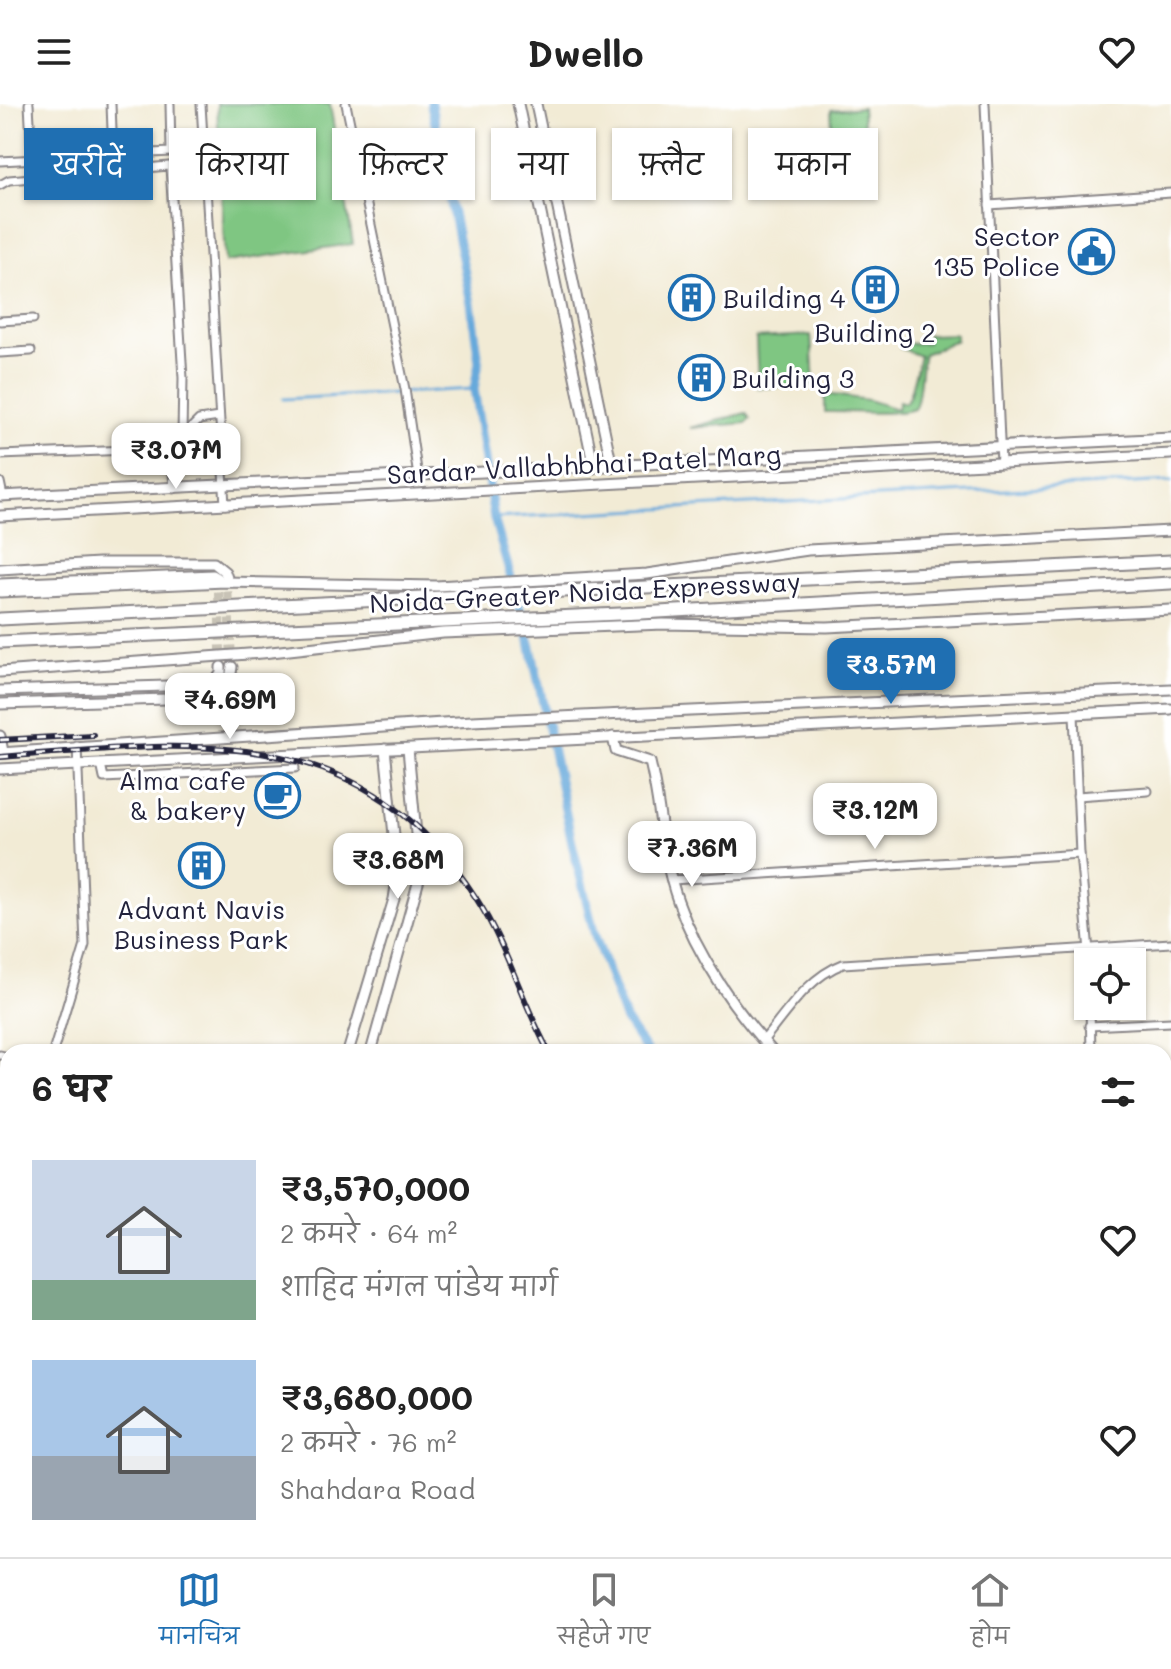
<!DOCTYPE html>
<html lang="hi">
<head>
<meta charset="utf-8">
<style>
  body { margin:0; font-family:Mali,"Playpen Sans Deva",sans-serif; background:#f2f2f2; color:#222; height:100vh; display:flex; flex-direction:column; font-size:30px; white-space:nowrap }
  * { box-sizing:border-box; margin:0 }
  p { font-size:26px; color:#767676 }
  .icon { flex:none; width:44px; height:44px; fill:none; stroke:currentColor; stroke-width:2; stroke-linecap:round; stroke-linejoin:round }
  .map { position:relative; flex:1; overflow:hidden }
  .details { position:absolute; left:0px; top:940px; width:1172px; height:514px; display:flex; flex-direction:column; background:#fff; border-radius:24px 24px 0 0; box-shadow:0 2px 6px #0004 }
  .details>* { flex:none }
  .hud { position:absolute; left:24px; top:24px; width:1124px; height:72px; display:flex; gap:16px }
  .buttons { position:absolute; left:1074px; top:844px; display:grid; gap:16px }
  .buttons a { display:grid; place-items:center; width:72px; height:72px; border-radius:0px; background:#fff; box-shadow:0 2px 6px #0004; font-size:40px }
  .price { position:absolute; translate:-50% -68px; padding:0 18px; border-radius:16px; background:#fff; color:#222; font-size:26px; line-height:52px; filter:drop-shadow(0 2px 4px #0008) }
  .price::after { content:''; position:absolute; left:50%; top:48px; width:24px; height:18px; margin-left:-12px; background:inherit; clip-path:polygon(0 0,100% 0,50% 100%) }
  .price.on { background:#1f6fb2; color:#fff }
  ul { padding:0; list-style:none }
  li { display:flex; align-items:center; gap:24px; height:200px; padding:0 32px }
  li span { display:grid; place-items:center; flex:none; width:224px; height:160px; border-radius:0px; color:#555 }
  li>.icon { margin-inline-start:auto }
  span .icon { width:96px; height:96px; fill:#fffc; stroke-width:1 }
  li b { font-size:34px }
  h2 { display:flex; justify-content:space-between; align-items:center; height:96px; padding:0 32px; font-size:34px }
  .pill { padding:0 28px; border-radius:0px; background:#fff; box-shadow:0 2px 6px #0004; font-size:28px; line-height:72px }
  .pill.on { background:#1f6fb2; color:#fff }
  header { display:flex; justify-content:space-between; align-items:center; height:104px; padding:0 32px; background:#fff; font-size:36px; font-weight:700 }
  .menu { display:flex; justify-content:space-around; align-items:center; height:112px; border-top:2px solid #e0e0e0; background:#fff; font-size:22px; color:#767676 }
  .menu a { display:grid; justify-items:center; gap:4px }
  .menu .on { color:#1f6fb2 }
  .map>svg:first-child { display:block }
</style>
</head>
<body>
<header><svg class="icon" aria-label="menu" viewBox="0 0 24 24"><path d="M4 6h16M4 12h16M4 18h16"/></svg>Dwello<svg class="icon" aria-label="heart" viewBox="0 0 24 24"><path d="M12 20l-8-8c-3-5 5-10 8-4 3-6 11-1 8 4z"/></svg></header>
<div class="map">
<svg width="1171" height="1453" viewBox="0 0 1171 1453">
  <rect width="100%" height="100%" fill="#fff"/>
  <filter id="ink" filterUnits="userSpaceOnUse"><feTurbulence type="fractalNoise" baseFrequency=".0125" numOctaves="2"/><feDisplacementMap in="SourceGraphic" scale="16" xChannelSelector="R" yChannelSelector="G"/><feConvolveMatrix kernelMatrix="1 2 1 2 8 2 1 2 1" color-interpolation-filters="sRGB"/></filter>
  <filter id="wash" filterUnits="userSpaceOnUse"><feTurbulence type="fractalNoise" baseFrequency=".006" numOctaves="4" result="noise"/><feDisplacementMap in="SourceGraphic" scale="32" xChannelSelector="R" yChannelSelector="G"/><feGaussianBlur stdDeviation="1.8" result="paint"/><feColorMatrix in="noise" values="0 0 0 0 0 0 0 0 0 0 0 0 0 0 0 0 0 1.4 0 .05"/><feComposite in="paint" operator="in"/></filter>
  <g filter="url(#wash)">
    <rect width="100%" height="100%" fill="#f2ebd5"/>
    <!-- green -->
    <g fill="#7fc682" stroke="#50745e" stroke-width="2">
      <polygon points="217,0 330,0 353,140 225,158"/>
      <polygon points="862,3 867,73 835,75 831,6"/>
      <path d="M956 230V236L924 250C919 266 921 294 914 305 895 312 848 307 825 308V290L868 296 897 305 899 297 905 299 909 293 920 252 900 244 902 240 927 239V231Z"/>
      <polygon points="811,231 814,281 758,284 756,234"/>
      <polygon points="746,309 750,315 746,319 690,324"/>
    </g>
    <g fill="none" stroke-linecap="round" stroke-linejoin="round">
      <!-- stream -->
      <g stroke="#66a9db" stroke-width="3">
        <polyline points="283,295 474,285"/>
        <polyline points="494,414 1171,377"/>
      </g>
      <!-- canal -->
      <g stroke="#66a9db" stroke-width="9">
        <polyline points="431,0 471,199 479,258 474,285 494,414 531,543 573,743 595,832 625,915 647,948"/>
        <polyline points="1164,1295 1171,1300"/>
      </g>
    </g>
  </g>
  <g filter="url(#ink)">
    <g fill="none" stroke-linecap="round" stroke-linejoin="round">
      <!-- tertiary-tunnel -->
      <g stroke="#c8c3b6" stroke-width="9" stroke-dasharray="9 4.5" stroke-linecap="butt">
        <polyline points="218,474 221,560"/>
        <polyline points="227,474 232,563"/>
      </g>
      <defs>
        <g id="minor">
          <polyline points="29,0 32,56"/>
          <polyline points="111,0 113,52"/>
          <polyline points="201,0 225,401"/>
          <polyline points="346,0 405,285 418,373"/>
          <polyline points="985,0 1001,359"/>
          <polyline points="0,57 171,48 170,0"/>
          <polyline points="0,81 9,76 203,59"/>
          <polyline points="989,101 1171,89"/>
          <polyline points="0,217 33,215"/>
          <polyline points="0,249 31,247"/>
          <polyline points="219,313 199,316 190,325 200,331 220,331"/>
          <polyline points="171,339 174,385"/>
          <polyline points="0,351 155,345 182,330 183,274 170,63"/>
          <polyline points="0,378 3,392"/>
          <polyline points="1074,610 1080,750 1090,858"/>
          <polyline points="101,660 104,674 295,664"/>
          <polyline points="1077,692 1148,687"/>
          <polyline points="672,776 1080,750"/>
          <polyline points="1090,902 1091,948"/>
          <polyline points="1089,922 1171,918"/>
          <path d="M763 937C786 909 808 873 843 860L1171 839"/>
          <polyline points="53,948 85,841 77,642"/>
          <polyline points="0,951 8,953"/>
          <polyline points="1164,1077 1171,1077"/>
          <polyline points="0,1143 8,1111"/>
          <polyline points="9,1446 29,1453"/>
          <polyline points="554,1446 576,1453"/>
          <polyline points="998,1446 1009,1453"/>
          <polyline points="265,1453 267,1446"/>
          <polyline points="389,1453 402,1446"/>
          <polyline points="500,1453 504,1446"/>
          <polyline points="612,1453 614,1446"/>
          <polyline points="652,1453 654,1446"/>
          <polyline points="664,1453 666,1446"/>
          <polyline points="679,1453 681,1446"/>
        </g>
        <g id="tertiary">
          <polyline points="518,0 594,364"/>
          <polyline points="536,0 612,363"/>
          <polyline points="0,392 1171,334"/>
          <polyline points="0,412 1171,350"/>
          <polyline points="0,465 99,459 214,459 225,468 227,474"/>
          <polyline points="0,480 213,471 218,474"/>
          <polyline points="0,488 225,478 436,482 647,470 808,446 1171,427"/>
          <polyline points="0,568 262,549 443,529 663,520 827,523 1171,506"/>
          <polyline points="0,587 199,581 214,578 221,570 221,563"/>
          <polyline points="0,600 200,594 229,582 232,563"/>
          <polyline points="0,632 3,648"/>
          <path d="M613 633 616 647 650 658C661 703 662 753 678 797 697 852 735 906 773 948"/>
          <polyline points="0,649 472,617 1171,585"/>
          <polyline points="0,665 1171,605"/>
          <polyline points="348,948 394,795 398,769 385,645"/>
          <polyline points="371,948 420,772 408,645"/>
          <polyline points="1164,1183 1171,1187"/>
          <polyline points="206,1453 207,1446"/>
          <polyline points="230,1453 231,1446"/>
        </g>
        <g id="trunk">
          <polyline points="0,515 1171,457"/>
          <polyline points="0,538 641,509 1171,479"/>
        </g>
      </defs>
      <!-- minor casing -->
      <use href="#minor" stroke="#8a8688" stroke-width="11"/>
      <!-- tertiary casing -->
      <use href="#tertiary" stroke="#8a8688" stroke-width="13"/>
      <!-- trunk casing -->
      <use href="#trunk" stroke="#8a8688" stroke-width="15"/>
      <!-- minor -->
      <use href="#minor" stroke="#fff" stroke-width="7"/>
      <!-- tertiary -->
      <use href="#tertiary" stroke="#fff" stroke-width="9"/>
      <!-- trunk -->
      <use href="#trunk" stroke="#fff" stroke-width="11"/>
      <defs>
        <g id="rail">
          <polyline points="0,636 93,631"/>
          <path d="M0 653C187 639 359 611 476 794 507 842 522 898 549 948"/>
          <polyline points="1164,1392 1171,1396"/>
        </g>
      </defs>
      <!-- rail casing -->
      <use href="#rail" stroke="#22223b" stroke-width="6"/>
      <!-- rail -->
      <use href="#rail" stroke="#fff" stroke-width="3" stroke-dasharray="9" stroke-linecap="butt"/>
    </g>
  </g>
  <!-- icons -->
  <defs>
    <symbol id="civic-ring" viewBox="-11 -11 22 22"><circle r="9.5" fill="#fff" stroke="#1f6fb2" stroke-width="1.5"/><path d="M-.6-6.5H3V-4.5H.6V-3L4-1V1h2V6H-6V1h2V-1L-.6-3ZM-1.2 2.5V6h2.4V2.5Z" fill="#1f6fb2"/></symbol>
    <symbol id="building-ring" viewBox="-11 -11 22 22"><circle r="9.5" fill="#fff" stroke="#1f6fb2" stroke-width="1.5"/><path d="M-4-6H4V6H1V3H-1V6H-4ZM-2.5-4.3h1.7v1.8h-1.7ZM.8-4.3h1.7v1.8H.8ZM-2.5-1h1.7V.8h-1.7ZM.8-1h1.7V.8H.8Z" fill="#1f6fb2"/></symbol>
    <symbol id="cafe-ring" viewBox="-11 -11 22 22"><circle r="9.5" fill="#fff" stroke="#1f6fb2" stroke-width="1.5"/><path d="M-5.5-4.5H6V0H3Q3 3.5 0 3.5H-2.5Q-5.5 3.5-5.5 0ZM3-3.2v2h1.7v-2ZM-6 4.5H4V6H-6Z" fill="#1f6fb2"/></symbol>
  </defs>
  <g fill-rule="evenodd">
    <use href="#civic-ring" x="1066" y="122" width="51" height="51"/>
    <use href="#building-ring" x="850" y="160" width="51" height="51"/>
    <use href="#building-ring" x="666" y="168" width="51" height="51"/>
    <use href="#building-ring" x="676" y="248" width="51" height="51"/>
    <use href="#cafe-ring" x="252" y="666" width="51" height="51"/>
    <use href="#building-ring" x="176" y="736" width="51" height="51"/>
  </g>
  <g text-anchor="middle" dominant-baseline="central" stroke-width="6" stroke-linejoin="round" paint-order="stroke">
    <!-- poi labels -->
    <g font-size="26" fill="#22223b" stroke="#fff" text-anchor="end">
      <text x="1060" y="132">Sector<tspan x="1060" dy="30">135 Police</tspan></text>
      <text x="723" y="194" text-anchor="start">Building 4</text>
      <text x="875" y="228" text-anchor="middle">Building 2</text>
      <text x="732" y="274" text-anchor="start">Building 3</text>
      <text x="246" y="676">Alma cafe<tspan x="246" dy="30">&amp; bakery</tspan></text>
      <text x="201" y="805" text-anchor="middle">Advant Navis<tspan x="201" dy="30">Business Park</tspan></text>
    </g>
    <!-- street labels -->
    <g font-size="26" fill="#22223b" stroke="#fff">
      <text transform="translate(584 360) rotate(-3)">Sardar Vallabhbhai Patel Marg</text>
      <text transform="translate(585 488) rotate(-3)">Noida-Greater Noida Expressway</text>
    </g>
  </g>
</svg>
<div class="buttons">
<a><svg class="icon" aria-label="locate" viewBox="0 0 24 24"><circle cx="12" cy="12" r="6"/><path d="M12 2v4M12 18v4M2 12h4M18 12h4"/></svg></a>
</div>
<b class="price" style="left:176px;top:387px">₹3.07M</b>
<b class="price on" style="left:891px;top:602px">₹3.57M</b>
<b class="price" style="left:230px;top:637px">₹4.69M</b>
<b class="price" style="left:875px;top:747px">₹3.12M</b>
<b class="price" style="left:692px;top:785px">₹7.36M</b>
<b class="price" style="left:398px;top:797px">₹3.68M</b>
<div class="hud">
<a class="pill on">खरीदें</a>
<a class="pill">किराया</a>
<a class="pill">फ़िल्टर</a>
<a class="pill">नया</a>
<a class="pill">फ़्लैट</a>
<a class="pill">मकान</a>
</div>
<section class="details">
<h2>6 घर<svg class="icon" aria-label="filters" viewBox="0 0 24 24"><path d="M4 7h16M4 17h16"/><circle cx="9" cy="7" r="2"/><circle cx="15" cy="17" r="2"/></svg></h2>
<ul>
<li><span style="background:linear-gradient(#c9d6e8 75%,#7fa58c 0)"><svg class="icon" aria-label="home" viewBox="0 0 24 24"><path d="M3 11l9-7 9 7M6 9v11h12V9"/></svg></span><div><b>₹3,570,000</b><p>2 कमरे · 64 m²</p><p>शाहिद मंगल पांडेय मार्ग</p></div><svg class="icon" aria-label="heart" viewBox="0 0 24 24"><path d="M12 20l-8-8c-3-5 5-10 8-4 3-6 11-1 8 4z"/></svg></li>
<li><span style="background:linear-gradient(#a9c7e8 60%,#9aa5b1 0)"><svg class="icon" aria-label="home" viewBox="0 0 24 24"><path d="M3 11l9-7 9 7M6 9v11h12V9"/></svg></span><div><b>₹3,680,000</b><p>2 कमरे · 76 m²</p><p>Shahdara Road</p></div><svg class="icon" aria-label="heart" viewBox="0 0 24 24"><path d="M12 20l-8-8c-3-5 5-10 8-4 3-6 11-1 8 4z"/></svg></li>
</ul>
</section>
</div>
<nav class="menu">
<a class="on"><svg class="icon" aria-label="map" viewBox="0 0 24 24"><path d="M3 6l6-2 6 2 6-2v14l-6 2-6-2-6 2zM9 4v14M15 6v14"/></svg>मानचित्र</a>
<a><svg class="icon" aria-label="saved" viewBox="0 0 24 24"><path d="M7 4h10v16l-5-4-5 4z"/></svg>सहेजे गए</a>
<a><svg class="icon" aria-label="home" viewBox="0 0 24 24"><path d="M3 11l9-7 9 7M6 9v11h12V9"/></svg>होम</a>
</nav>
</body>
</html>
